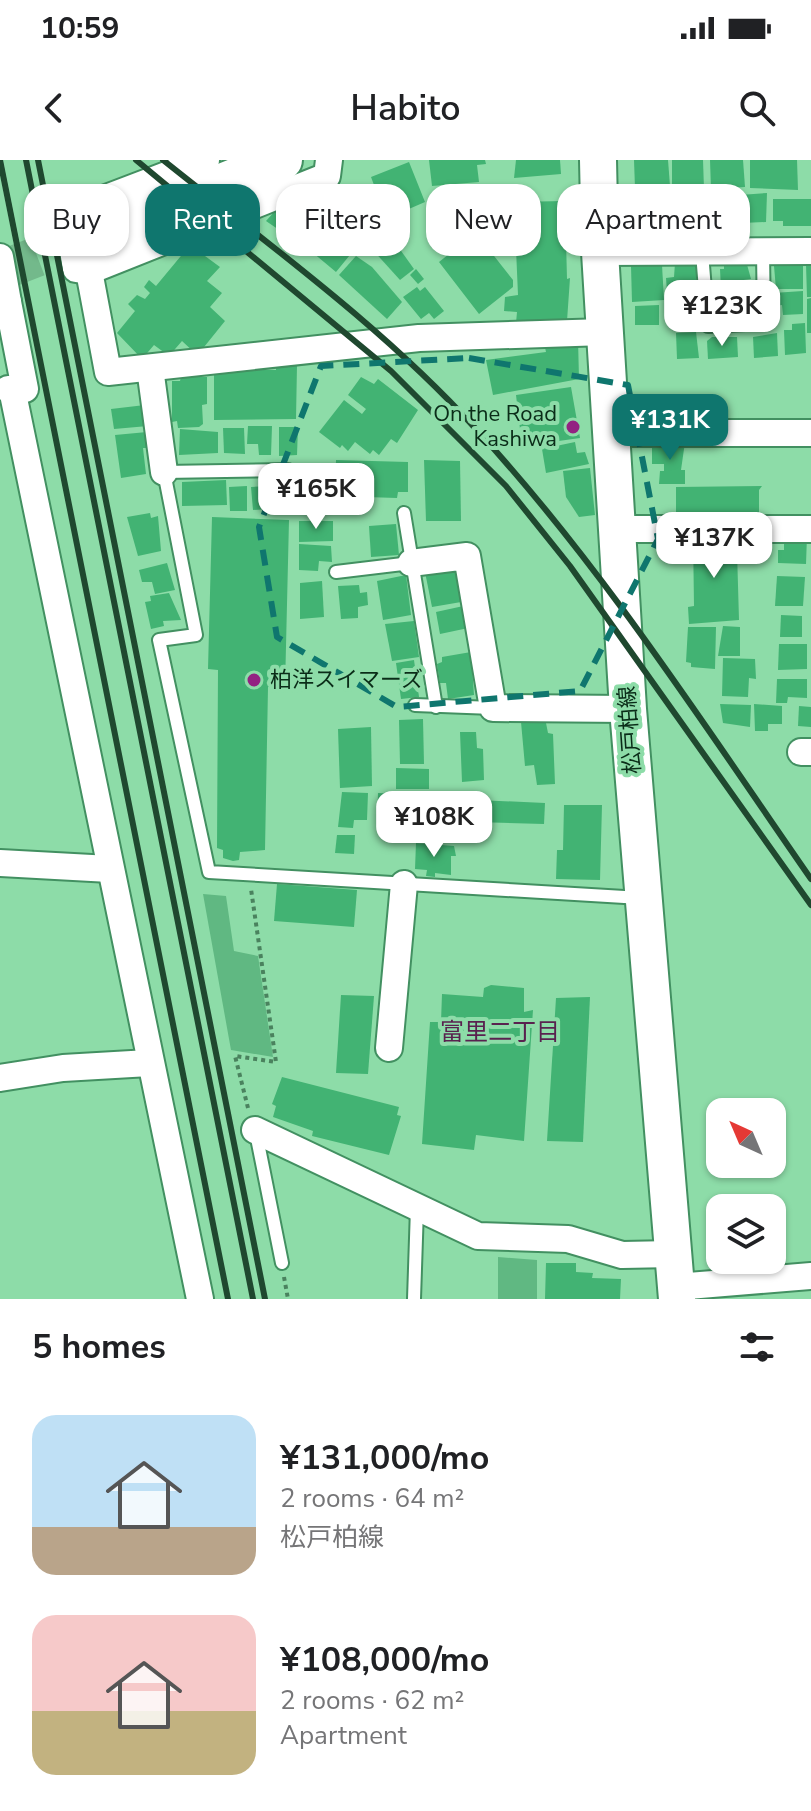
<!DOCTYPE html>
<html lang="en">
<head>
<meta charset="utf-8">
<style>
  body { margin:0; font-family:"Nunito Sans","Noto Sans JP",sans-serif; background:#f2f2f2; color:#202124; height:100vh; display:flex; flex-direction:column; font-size:30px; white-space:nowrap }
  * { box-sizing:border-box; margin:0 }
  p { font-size:26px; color:#757577 }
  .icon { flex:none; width:44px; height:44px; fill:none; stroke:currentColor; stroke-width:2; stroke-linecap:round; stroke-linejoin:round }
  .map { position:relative; height:1139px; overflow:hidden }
  .panel { display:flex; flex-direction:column; background:#fff; flex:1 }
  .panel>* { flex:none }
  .guide { position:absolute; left:24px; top:24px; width:764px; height:72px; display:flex; gap:16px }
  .needle { width:52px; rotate:316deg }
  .tools { position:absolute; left:706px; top:938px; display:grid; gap:16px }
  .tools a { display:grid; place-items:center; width:80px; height:80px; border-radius:16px; background:#fff; box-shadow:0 2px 6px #0004; font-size:40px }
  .price { position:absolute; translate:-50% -68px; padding:0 18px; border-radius:16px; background:#fff; color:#222; font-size:26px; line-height:52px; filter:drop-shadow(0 2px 4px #0008) }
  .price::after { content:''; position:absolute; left:50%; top:48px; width:24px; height:18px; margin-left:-12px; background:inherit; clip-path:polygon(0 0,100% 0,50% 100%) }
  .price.active { background:#0f766e; color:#fff }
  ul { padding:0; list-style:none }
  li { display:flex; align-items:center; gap:24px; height:200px; padding:0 32px }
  li span { display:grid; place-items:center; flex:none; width:224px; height:160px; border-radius:24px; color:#555 }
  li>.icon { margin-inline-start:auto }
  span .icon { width:96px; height:96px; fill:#fffc; stroke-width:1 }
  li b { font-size:34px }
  h2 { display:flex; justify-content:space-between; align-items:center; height:96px; padding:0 32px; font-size:34px }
  .tag { padding:0 28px; border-radius:24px; background:#fff; box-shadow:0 2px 6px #0004; font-size:28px; line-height:72px }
  .tag.active { background:#0f766e; color:#fff }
  .status { display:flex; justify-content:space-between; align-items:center; height:56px; padding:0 40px; background:#fff; direction:ltr }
  .status svg { height:22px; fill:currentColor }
  header { display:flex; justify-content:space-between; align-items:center; height:104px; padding:0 32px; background:#fff; font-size:36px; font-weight:600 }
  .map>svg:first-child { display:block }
</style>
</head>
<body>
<div class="status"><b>10:59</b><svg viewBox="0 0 49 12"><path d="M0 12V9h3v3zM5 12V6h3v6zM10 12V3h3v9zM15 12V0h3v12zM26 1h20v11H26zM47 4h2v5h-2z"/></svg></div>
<header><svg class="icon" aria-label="back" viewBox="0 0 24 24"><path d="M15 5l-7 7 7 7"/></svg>Habito<svg class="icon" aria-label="search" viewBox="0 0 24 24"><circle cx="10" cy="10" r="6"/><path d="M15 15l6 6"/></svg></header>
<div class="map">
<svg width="811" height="1139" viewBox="0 0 811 1139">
  <rect width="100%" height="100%" fill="#8ddca8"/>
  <!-- green -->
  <g fill="#60b882">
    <polygon points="203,734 226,736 234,791 258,796 273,897 231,890"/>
    <polygon points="498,1097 537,1100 537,1139 498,1139"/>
  </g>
  <!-- building -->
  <g fill="#42b373">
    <polygon points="429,0 485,0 486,4 477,5 479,22 432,26"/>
    <polygon points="516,0 560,0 561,14 514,18"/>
    <polygon points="634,0 668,0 670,26 635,28"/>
    <polygon points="672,0 703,0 704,29 672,31"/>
    <polygon points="710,0 743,0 745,27 711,29"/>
    <polygon points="750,0 797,0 798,30 750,28"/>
    <polygon points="409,2 425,42 388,58 382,44 377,46 369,27 374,25 371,17"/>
    <polygon points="670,32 670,55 630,58 629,33"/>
    <polygon points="767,33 766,62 742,63 740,35"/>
    <polygon points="735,35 737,61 682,64 682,39"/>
    <polygon points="299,36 330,62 327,67 354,90 336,112 306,87 304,90 290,73 288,76 266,61 284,41 291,47"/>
    <polygon points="773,39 811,39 811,66 783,66 783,61 773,61"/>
    <polygon points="565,41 567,119 570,118 567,161 516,163 517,152 504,151 505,137 518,135 514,42"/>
    <polygon points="668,58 666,79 631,79 631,60"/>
    <polygon points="491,72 497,79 487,87 513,120 513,127 479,154 439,102 474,74 481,80"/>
    <polygon points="389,74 414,109 400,120 371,88"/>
    <polygon points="190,85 220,107 207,121 222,133 210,147 225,161 200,192 196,194 182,181 169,196 154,185 142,199 117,173 135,151 128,144 137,135 145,139 150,133 144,127 149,120 156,126"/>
    <polygon points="356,96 372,107 402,142 387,159 339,115"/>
    <polygon points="746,101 751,119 736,121 736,127 721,129 720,109 724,109 724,102"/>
    <polygon points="675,103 696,103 696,121 691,122 691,131 667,132 666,118 674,117"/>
    <polygon points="806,104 811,104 811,137 807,137"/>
    <polygon points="662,105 664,140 632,142 631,106"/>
    <polygon points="803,105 803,129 776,129 774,106"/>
    <polygon points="416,109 424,119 418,124 410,115"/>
    <polygon points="417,127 420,131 425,127 444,151 434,159 429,153 421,159 403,137"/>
    <polygon points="739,131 738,139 753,140 753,152 751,156 725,157 721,132"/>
    <polygon points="803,131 803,154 783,155 782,145 774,146 773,133"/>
    <polygon points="693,132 697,133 698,155 667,156 667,134"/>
    <polygon points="811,138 811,173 807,173 807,139"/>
    <polygon points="659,145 659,165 635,165 635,146"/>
    <polygon points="805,163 806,193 785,195 784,170 792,170 792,164"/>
    <polygon points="696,172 699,198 677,199 676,173"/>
    <polygon points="777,173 778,196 754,198 753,177"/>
    <polygon points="712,177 737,177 738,197 708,199 707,181"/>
    <polygon points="578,179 579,219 493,235 486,200 546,192 544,183"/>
    <polygon points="276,204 297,205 296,259 214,260 214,210 276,210"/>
    <polygon points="181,217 207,217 207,244 202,245 203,264 199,267 178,268 177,261 172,262 172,221 180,221"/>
    <polygon points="361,217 374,224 378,219 418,250 397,283 391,279 379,295 373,290 370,294 355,282 348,291 342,285 340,288 319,272 344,240 362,254 366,249 348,235"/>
    <polygon points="571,227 580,278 530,285 526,268 520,269 516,235"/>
    <polygon points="145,245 148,266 114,269 111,249"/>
    <polygon points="248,266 272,266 271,295 259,295 258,284 247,284"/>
    <polygon points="279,267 298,267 297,295 279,296"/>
    <polygon points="223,268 244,268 245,294 224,293"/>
    <polygon points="180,269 218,272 218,293 179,295"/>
    <polygon points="147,272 149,288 143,288 146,314 121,318 115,275"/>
    <polygon points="575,282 577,293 585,292 589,304 546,313 542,289"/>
    <polygon points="685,282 681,310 685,310 685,324 659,324 660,311 664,311 664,304 652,304 652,283"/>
    <polygon points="336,300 408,302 408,332 398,332 397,338 335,336"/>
    <polygon points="424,300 460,301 461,361 426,361"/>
    <polygon points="590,308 595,355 579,357 566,337 563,311"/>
    <polygon points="226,320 227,345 182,346 182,322"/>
    <polygon points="292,320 292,347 276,346 276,321"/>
    <polygon points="247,326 247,351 230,351 229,327"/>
    <polygon points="269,326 269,349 253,350 251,327"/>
    <polygon points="762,326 759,330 759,354 676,358 676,327"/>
    <polygon points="150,353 151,358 158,356 161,391 138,396 127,357"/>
    <polygon points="212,357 289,360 285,528 268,527 265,690 240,692 239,700 233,701 223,698 223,690 217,688 218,510 208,509"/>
    <polygon points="299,361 333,361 333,381 299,382"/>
    <polygon points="396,364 399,395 371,397 369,366"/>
    <polygon points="731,373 731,391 737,391 739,460 689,464 688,447 694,446 693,374"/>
    <polygon points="784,375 807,376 806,404 778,403 778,390 784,390"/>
    <polygon points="299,384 331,386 332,402 319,401 318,411 299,410"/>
    <polygon points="167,403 175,430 155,434 152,422 142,422 139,410"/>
    <polygon points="461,406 467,441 432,447 425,412"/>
    <polygon points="406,415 411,455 383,460 377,421"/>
    <polygon points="777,416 805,417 803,446 775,446"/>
    <polygon points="322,421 324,457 300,459 300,423"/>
    <polygon points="359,425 360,433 367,432 368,445 358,447 358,458 341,459 338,426"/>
    <polygon points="169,433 181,460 163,461 164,466 151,469 145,442 151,441 150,436"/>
    <polygon points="468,445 473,467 440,474 436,452"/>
    <polygon points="781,455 802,456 802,477 780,477"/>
    <polygon points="414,461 419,497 392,501 385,464"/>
    <polygon points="723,466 740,467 740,496 718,496"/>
    <polygon points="688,467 716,467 715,509 691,507 691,503 686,502"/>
    <polygon points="779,484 807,484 807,509 778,510"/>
    <polygon points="471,492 474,535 448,539 446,523 440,523 437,504 442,502 442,497"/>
    <polygon points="723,498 755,499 756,519 749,518 748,537 722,536"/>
    <polygon points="414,500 419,537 401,539 396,503"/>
    <polygon points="777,519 807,519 807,538 788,537 787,543 776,543"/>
    <polygon points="720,544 751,545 750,567 723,563"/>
    <polygon points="754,544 782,546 782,564 768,564 768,571 755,571"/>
    <polygon points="799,546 811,547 811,567 798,566"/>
    <polygon points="423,559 424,604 400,604 399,560"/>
    <polygon points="521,562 546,563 548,573 553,574 555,624 537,625 534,605 525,606"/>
    <polygon points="371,567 372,626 340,628 338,569"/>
    <polygon points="460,572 476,572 477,588 483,589 484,620 462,622"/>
    <polygon points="396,608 429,609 429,629 396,629"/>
    <polygon points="342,632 368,633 367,660 354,660 353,668 338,667"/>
    <polygon points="426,632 435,633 434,647 426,646"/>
    <polygon points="378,633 405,634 404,671 391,671 391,663 377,661"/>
    <polygon points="477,640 545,643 544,664 476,662"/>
    <polygon points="441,644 455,646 451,681 415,678 416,653 439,654"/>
    <polygon points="564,645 602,645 600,720 556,719 557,690 563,690"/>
    <polygon points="337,675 355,675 354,694 335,693"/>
    <polygon points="416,683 454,686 456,696 451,696 451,715 435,713 435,717 426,716 427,710 415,709"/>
    <polygon points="277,724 357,730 354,767 274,761"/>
    <polygon points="491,825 524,828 524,852 533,850 524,981 476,975 474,990 422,984 430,862 441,862 442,834 483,837 484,828"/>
    <polygon points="341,835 374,836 368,914 336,913"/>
    <polygon points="590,837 583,982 547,981 556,838"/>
    <polygon points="282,917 399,947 397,955 401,956 389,995 312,976 313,971 273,957 276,946 272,944"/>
    <polygon points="779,965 783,1011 750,1013 749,1004 772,1004 772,966"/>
    <polygon points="546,1103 576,1103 576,1112 593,1113 592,1118 621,1119 620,1139 545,1139"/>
  </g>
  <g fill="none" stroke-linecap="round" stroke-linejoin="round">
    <!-- primary-tunnel -->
    <polyline stroke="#73b98b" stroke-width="40" stroke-dasharray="40 20" stroke-linecap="butt" points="0,111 83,79"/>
    <defs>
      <g id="service">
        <polyline points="702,93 708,166 764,163 763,92"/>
        <polyline points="288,310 164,312 196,475 159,480 209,712 641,738"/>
        <polyline points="404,353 436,547"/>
        <polyline points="336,412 411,403"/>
        <polyline points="415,545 493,548"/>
        <polyline points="256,973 282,1103"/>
        <polyline points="414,1139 417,1048"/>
      </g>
      <g id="minor">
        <polyline points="206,0 67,53 76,109 89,111 327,16 329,0"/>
        <polyline points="600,92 811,91"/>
        <polyline points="0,97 8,142"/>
        <polyline points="89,111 108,212 419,178 605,172"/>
        <polyline points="0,145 8,142 25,229 8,229"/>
        <polyline points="150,208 164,312"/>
        <polyline points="12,229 200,1139"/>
        <polyline points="613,273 811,273"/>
        <polyline points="619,369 811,369"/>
        <polyline points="411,403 467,396 493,548 628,549"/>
        <polyline points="801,592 811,592"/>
        <polyline points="0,703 110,709"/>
        <polyline points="389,888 404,724"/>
        <polyline points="0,918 63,908 149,903"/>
        <polyline points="255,970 478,1076 568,1079 622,1095 673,1094"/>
        <polyline points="676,1127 811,1116"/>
      </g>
      <polyline id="secondary" points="598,0 600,92 628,549 677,1139"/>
      <polyline id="primary" points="83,79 282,0"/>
    </defs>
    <!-- service casing -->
    <use href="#service" stroke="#429061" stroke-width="16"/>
    <!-- minor casing -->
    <use href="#minor" stroke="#429061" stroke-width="30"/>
    <!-- secondary casing -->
    <use href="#secondary" stroke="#429061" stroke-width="40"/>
    <!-- primary casing -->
    <use href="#primary" stroke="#429061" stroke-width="44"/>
    <!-- path -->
    <g stroke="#4a825e" stroke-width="4" stroke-dasharray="4 4" stroke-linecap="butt">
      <polyline points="248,948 235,896 276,902 251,729"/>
      <polyline points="284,1117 288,1139"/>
    </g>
    <!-- service -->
    <use href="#service" stroke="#fff" stroke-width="12"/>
    <!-- minor -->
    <use href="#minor" stroke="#fff" stroke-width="26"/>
    <!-- secondary -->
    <use href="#secondary" stroke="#fff" stroke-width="36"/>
    <!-- primary -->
    <use href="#primary" stroke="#fff" stroke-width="40"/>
    <!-- rail -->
    <g stroke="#1f482f" stroke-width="6">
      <polyline points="0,0 228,1139"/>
      <polyline points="26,0 253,1139"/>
      <polyline points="38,0 265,1139"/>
      <polyline points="136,0 391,211 506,326 570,406 811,745"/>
      <path d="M163 0C269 85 383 167 475 268 602 406 704 565 811 719"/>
    </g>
  </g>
  <!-- marked area -->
  <path fill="none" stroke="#0f766e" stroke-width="6" stroke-dasharray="16 10" stroke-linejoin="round" d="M469 198 628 225 658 379 580 531 397 547 277 477 259 367 321 206Z"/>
  <!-- markers -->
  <g fill="#932282" stroke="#8ddca8" stroke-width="3">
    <circle cx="573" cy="267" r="8"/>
    <circle cx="254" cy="520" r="8"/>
  </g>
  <g text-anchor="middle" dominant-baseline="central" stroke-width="8" stroke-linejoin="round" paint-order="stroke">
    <!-- poi labels -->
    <g font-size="22" fill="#0a2c18" stroke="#8ddca8" text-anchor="end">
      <text x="557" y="254">On the Road<tspan x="557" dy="25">Kashiwa</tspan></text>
      <text x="270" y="520" text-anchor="start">柏洋スイマーズ</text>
    </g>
    <!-- street labels -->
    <g font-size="22" fill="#0a2c18" stroke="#8ddca8">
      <text transform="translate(630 570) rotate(-94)">松戸柏線</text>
    </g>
    <!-- neighbourhood labels -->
    <g font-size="24" fill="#59224f" stroke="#8ddca8">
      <text x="500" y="872">富里二丁目</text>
    </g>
  </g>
</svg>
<div class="tools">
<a><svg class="needle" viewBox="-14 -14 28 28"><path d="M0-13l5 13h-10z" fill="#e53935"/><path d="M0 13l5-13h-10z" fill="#757577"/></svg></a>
<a><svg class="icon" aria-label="layers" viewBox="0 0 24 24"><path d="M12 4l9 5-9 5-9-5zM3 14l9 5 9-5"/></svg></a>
</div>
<b class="price" style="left:722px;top:188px">¥123K</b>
<b class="price active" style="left:670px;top:302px">¥131K</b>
<b class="price" style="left:316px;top:371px">¥165K</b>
<b class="price" style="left:714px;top:420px">¥137K</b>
<b class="price" style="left:434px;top:699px">¥108K</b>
<div class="guide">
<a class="tag">Buy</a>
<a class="tag active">Rent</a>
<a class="tag">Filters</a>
<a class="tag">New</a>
<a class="tag">Apartment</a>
</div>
</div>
<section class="panel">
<h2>5 homes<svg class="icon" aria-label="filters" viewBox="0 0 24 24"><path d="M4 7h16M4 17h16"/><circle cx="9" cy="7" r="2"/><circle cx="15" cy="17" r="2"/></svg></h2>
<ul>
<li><span style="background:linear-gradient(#bfe0f5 70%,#b9a48a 0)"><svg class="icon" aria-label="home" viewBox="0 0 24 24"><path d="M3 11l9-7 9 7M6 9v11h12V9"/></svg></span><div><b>¥131,000/mo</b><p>2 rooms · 64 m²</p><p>松戸柏線</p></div></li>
<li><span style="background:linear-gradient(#f6c9c9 60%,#c2b280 0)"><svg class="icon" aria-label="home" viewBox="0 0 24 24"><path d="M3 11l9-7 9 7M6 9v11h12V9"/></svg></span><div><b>¥108,000/mo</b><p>2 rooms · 62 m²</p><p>Apartment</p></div></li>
</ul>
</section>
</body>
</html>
